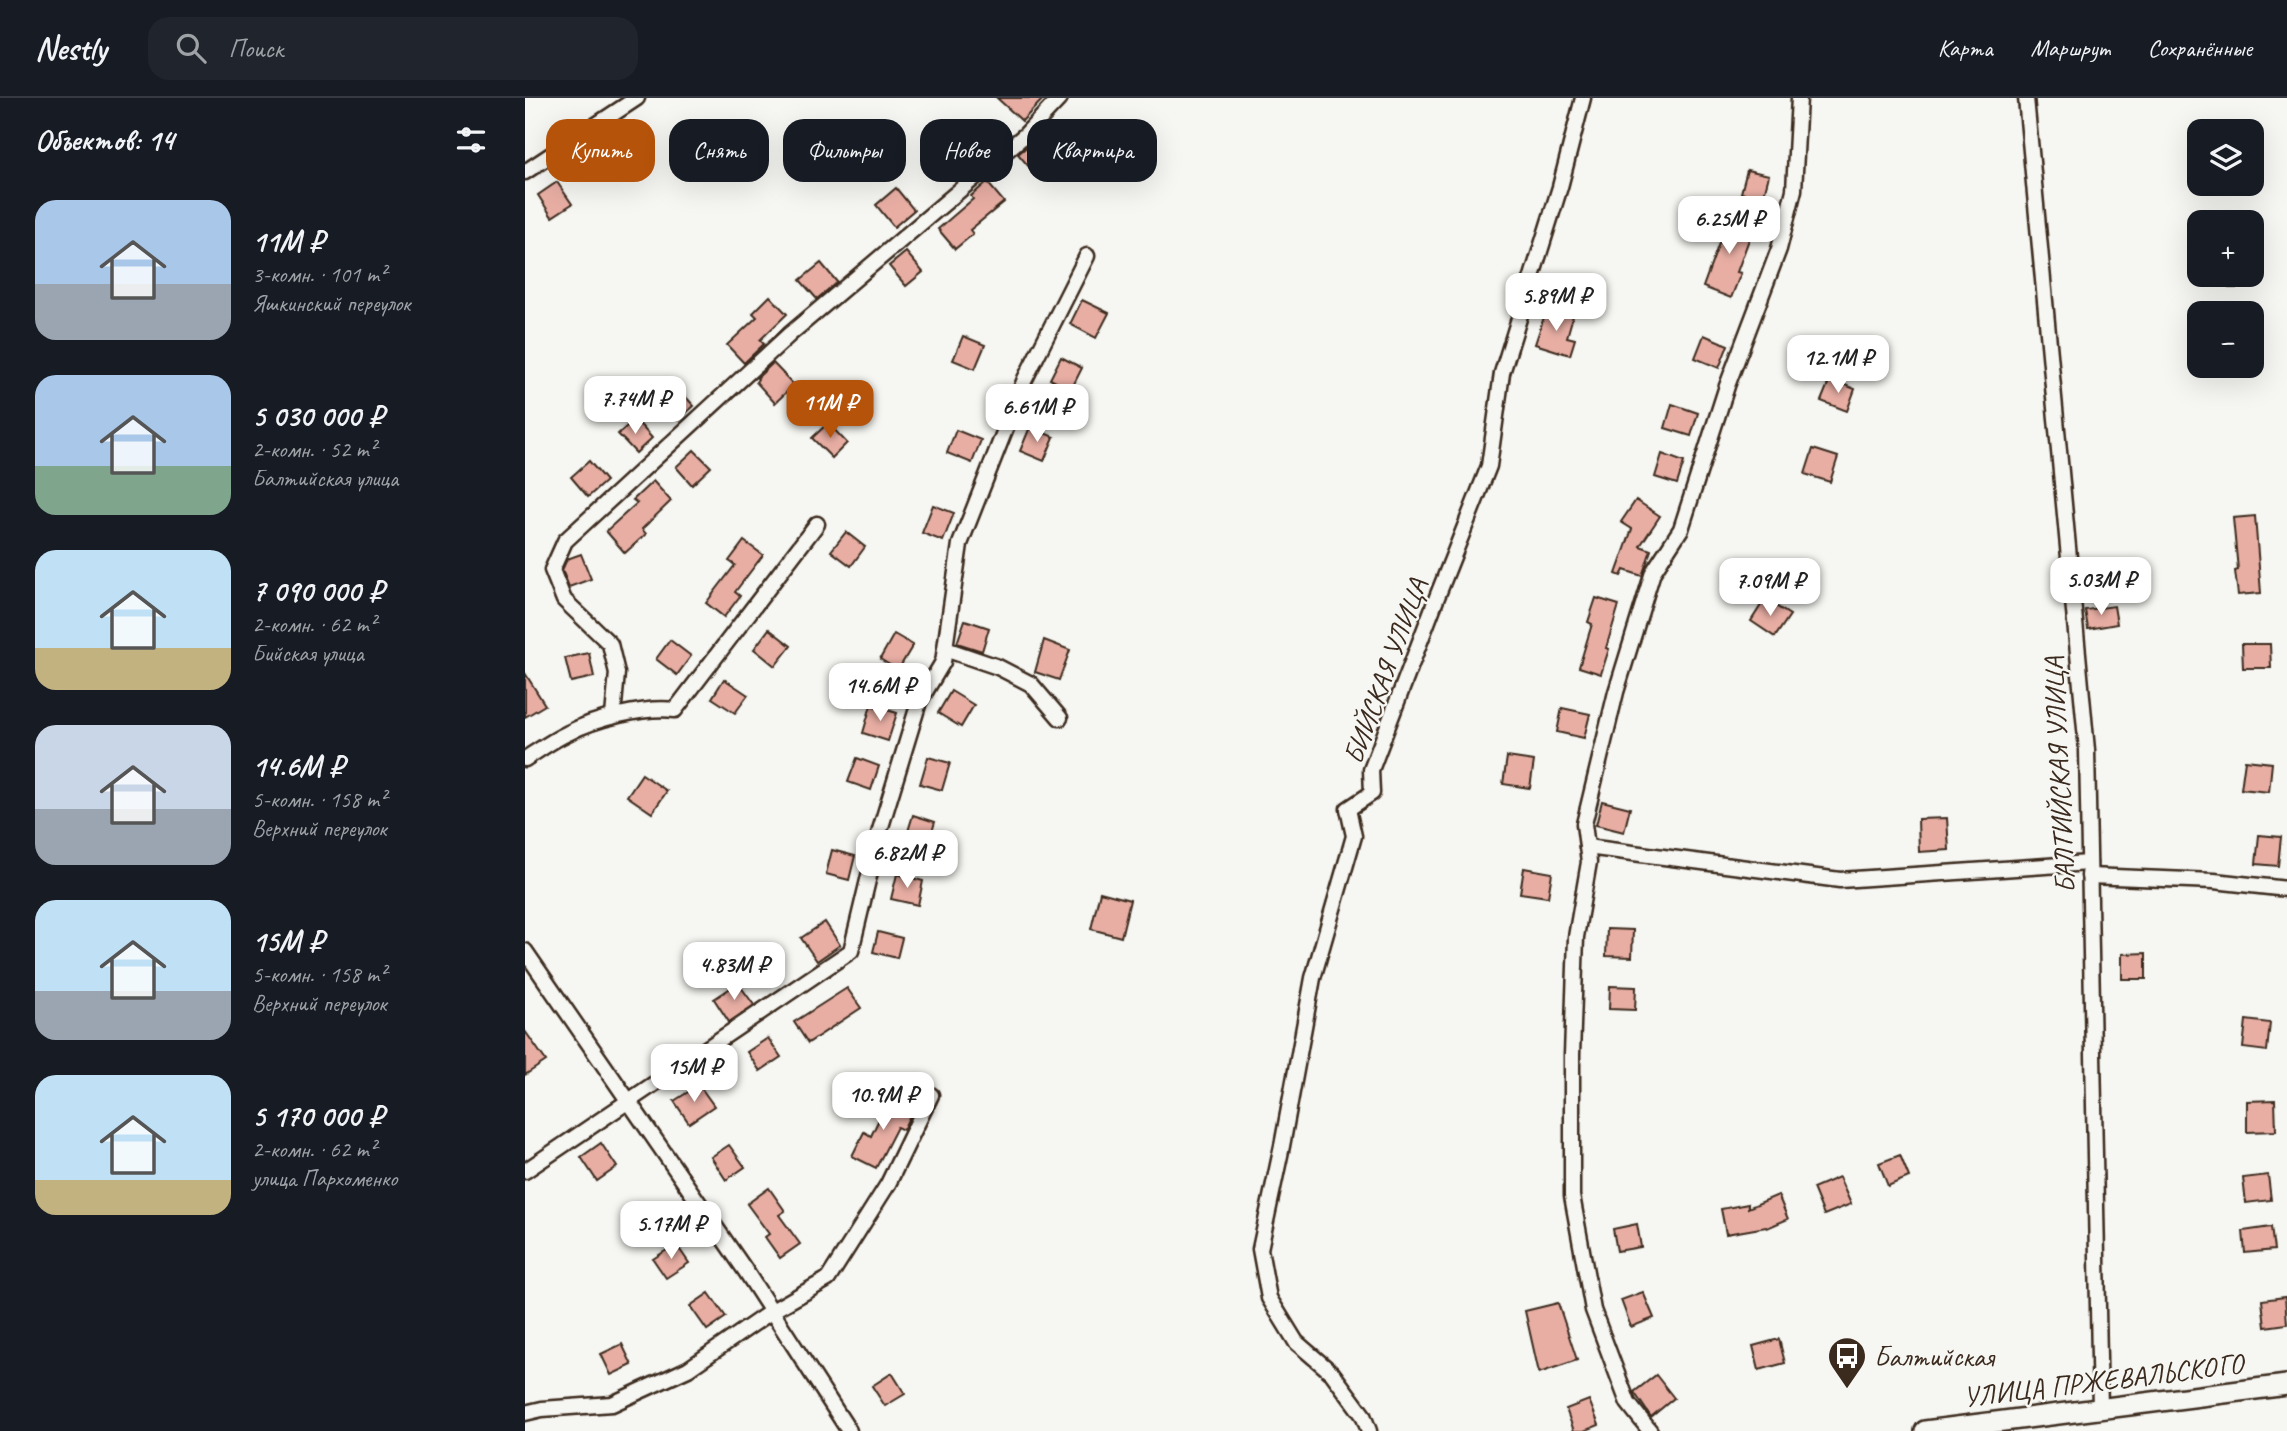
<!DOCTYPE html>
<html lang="ru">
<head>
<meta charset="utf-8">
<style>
  body { margin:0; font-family:Caveat,sans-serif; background:#20242c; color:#f1f3f6; height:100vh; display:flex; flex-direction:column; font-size:26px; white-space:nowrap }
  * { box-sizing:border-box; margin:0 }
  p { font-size:23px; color:#9ea1a6 }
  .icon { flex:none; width:38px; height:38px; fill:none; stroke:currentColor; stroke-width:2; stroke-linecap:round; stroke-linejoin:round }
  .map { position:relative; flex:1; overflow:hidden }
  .drawer { display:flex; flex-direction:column; background:#171b24; width:525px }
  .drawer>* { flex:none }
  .guide { position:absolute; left:21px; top:21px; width:665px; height:63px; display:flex; gap:14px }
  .controls { position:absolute; left:1662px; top:21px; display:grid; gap:14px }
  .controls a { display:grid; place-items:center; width:77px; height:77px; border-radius:14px; background:#171b24; box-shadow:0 7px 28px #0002; font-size:35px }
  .price { position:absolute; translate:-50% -60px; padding:0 16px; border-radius:14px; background:#fff; color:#222; font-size:23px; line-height:46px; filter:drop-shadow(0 2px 4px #0008) }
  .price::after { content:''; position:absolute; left:50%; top:42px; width:21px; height:16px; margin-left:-10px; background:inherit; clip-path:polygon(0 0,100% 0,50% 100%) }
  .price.current { background:#b45309; color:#fff }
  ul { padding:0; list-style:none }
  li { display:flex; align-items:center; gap:21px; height:175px; padding:0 35px }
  li span { display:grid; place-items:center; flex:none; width:196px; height:140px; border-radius:21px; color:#555 }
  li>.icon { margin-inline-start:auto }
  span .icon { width:84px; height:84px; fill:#fffc; stroke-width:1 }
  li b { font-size:30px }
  h2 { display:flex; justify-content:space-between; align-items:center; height:84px; padding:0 35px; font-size:30px }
  .pill { padding:0 24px; border-radius:21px; background:#171b24; box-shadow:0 7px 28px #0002; font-size:24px; line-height:63px }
  .pill.current { background:#b45309; color:#fff }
  header { display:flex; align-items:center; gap:42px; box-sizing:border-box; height:98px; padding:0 35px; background:#171b24; border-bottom:2px solid #363941 }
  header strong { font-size:33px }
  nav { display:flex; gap:38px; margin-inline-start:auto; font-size:24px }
  .search { width:490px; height:63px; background:#20242c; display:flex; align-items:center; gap:18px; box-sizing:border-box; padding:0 24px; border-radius:21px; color:#9ea1a6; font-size:26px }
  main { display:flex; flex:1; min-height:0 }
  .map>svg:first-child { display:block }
</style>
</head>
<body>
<header>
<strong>Nestly</strong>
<div class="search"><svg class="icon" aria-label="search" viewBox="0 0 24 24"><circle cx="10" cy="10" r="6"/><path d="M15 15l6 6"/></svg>Поиск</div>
<nav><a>Карта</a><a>Маршрут</a><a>Сохранённые</a></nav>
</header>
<main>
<section class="drawer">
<h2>Объектов: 14<svg class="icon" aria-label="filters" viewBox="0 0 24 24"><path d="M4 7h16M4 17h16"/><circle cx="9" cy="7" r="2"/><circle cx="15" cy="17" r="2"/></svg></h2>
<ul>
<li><span style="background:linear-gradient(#a9c7e8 60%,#9aa5b1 0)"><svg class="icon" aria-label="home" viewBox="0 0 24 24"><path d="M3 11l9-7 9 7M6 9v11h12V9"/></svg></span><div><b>11M ₽</b><p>3-комн. · 101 m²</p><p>Яшкинский переулок</p></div></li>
<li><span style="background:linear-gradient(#a9c7e8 65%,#7fa58c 0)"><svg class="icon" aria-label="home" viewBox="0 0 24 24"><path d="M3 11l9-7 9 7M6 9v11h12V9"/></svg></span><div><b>5 030 000 ₽</b><p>2-комн. · 52 m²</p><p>Балтийская улица</p></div></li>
<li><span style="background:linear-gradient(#bfe0f5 70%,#c2b280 0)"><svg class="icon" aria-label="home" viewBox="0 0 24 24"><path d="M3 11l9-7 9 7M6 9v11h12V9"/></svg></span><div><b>7 090 000 ₽</b><p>2-комн. · 62 m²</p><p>Бийская улица</p></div></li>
<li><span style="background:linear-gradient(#c9d6e8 60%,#9aa5b1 0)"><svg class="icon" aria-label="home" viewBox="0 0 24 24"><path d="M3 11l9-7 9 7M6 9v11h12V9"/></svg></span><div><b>14.6M ₽</b><p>5-комн. · 158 m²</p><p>Верхний переулок</p></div></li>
<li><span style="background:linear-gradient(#bfe0f5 65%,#9aa5b1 0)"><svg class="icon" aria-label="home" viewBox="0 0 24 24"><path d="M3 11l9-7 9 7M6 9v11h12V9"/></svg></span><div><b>15M ₽</b><p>5-комн. · 158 m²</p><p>Верхний переулок</p></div></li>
<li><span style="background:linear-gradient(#bfe0f5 75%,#c2b280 0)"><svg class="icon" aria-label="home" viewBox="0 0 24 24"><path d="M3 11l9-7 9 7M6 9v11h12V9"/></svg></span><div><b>5 170 000 ₽</b><p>2-комн. · 62 m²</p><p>улица Пархоменко</p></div></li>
</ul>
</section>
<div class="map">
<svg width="1762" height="1333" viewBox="0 0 1762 1333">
  <rect width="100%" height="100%" fill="#f6f6f2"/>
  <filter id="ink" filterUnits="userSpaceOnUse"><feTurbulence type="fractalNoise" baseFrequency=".0143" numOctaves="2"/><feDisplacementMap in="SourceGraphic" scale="14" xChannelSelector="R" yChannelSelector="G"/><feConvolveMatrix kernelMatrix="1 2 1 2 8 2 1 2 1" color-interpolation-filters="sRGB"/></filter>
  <g filter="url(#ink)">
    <!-- building -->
    <g fill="#e8aea4" stroke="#3b2a1e" stroke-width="2">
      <polygon points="472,0 519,0 497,23"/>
      <polygon points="446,28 462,48 441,66 424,46"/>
      <polygon points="515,38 533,59 511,77 493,56"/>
      <polygon points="1222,72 1244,77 1238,101 1216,95"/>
      <polygon points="32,84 47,106 27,119 13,97"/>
      <polygon points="462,84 479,104 445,132 448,136 430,151 413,131 448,101 446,98"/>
      <polygon points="371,90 389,112 369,129 351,107"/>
      <polygon points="1205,115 1230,125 1212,174 1216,175 1206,200 1178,189"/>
      <polygon points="381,154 398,174 381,188 364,168"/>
      <polygon points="296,165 312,184 292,201 275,182"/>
      <polygon points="1704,177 1726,177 1725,190 1704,190"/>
      <polygon points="245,198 262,216 235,242 239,246 219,265 202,247 232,219 228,215"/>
      <polygon points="557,202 584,215 571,240 545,226"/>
      <polygon points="1034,213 1048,218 1042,239 1050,241 1045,257 1010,246 1020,216 1032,220"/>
      <polygon points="1179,237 1203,247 1194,270 1170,260"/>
      <polygon points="438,238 460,247 450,271 428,262"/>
      <polygon points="536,259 557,270 546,292 525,281"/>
      <polygon points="248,265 269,287 250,305 231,284 233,281 232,280"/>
      <polygon points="1305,281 1330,291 1322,313 1296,303"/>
      <polygon points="149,286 169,308 153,322 134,301"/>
      <polygon points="1147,306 1173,315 1166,338 1140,330"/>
      <polygon points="110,321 127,340 111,355 93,336"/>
      <polygon points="303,325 322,345 307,360 287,340"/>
      <polygon points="505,329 529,339 519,363 495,353"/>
      <polygon points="431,332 456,342 447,365 422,355"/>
      <polygon points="1288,351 1313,359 1305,384 1280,376"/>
      <polygon points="169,352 186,369 167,387 151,369"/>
      <polygon points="1137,356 1159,364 1152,386 1130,379"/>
      <polygon points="64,363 81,383 63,399 46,379"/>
      <polygon points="128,383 146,403 117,431 121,436 100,455 81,433 112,405 108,402"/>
      <polygon points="1111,402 1135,418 1115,448 1126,452 1117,478 1099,472 1096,478 1091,476 1107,431 1096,424"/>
      <polygon points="408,407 429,415 418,443 397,435"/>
      <polygon points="1730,418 1736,495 1713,497 1710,473 1713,472 1708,420"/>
      <polygon points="321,434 340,449 326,468 306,453"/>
      <polygon points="219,443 238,457 210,494 215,498 199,519 181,505 210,467 204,463"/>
      <polygon points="56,456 66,481 44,489 37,472 42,461"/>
      <polygon points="1071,500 1094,507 1081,550 1084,551 1076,576 1054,569 1067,526 1063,524"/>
      <polygon points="1240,501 1265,517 1250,539 1226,523"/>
      <polygon points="1589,508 1592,526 1563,531 1560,512"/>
      <polygon points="440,522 464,530 457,553 432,545"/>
      <polygon points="244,531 266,548 250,568 229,551"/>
      <polygon points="369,536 388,547 373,572 355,561"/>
      <polygon points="145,542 166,558 152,577 131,561"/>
      <polygon points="519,542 545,552 534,582 510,574"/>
      <polygon points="1717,546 1745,546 1746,570 1718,570"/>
      <polygon points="64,555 69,579 46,584 40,560"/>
      <polygon points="0,575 20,607 0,619"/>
      <polygon points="199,581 223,597 210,615 187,600"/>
      <polygon points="426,593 449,607 436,629 413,615"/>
      <polygon points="346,607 372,615 363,643 338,635"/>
      <polygon points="1037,610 1065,616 1059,640 1032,634"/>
      <polygon points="403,659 425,665 417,692 395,686"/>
      <polygon points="982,659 1009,663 1005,690 978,686"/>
      <polygon points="332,660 354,668 346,692 323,684"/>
      <polygon points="1720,662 1747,665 1744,694 1716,691"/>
      <polygon points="117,676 142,693 127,715 102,698"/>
      <polygon points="1077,703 1105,710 1099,734 1071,727"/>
      <polygon points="388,717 410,724 402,750 380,743"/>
      <polygon points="1422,720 1424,752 1394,754 1393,721"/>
      <polygon points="1734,737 1756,739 1753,768 1731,766"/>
      <polygon points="307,752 330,758 324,782 301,776"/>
      <polygon points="999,770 1027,775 1023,799 995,795"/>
      <polygon points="372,776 398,783 393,807 366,801"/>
      <polygon points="575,794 605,802 596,839 566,831"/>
      <polygon points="300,824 315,847 292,863 276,840"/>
      <polygon points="1082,831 1108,832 1107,859 1081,858"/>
      <polygon points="353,834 377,840 372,860 348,854"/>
      <polygon points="1621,855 1621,881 1597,881 1597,856"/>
      <polygon points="213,885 229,907 204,924 189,901"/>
      <polygon points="1085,888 1111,889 1110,912 1084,911"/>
      <polygon points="322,890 336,910 283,945 269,924"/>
      <polygon points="1721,922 1745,925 1742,953 1718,950"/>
      <polygon points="0,933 21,963 0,977"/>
      <polygon points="243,940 256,959 235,973 222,954"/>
      <polygon points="174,987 189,1008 164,1025 149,1003"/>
      <polygon points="365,998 389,1009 378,1032 372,1029 351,1070 327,1058 339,1034 346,1038"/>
      <polygon points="1750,1002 1751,1033 1722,1034 1722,1003"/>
      <polygon points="76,1045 92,1069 72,1083 56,1059"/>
      <polygon points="204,1047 220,1069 201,1082 186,1059"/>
      <polygon points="1375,1057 1384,1079 1363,1088 1354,1065"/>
      <polygon points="1743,1077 1746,1102 1721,1105 1718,1080"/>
      <polygon points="1314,1079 1326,1106 1299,1117 1288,1090"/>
      <polygon points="244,1090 260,1113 254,1117 275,1146 255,1160 240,1139 244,1136 222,1106"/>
      <polygon points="1253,1097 1263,1121 1242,1130 1241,1129 1201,1136 1196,1111 1223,1106 1223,1110"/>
      <polygon points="1112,1126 1116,1149 1092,1153 1088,1131"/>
      <polygon points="1746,1129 1749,1152 1720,1155 1718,1133"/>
      <polygon points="151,1146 164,1165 141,1180 128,1161"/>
      <polygon points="1118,1194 1129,1220 1106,1229 1096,1202"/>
      <polygon points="184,1195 201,1219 182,1232 165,1208"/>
      <polygon points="1760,1199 1762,1226 1740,1229 1737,1202"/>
      <polygon points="1033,1205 1052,1262 1014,1275 1000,1213"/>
      <polygon points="1254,1241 1260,1265 1234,1272 1228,1248"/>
      <polygon points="97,1246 107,1267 86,1277 76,1256"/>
      <polygon points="367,1275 380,1296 360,1308 347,1288"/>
      <polygon points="1131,1277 1149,1300 1126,1319 1109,1294"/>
      <polygon points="1064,1302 1074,1327 1059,1333 1049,1333 1041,1311"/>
    </g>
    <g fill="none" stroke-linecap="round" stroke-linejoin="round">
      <defs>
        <g id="street">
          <polyline points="1501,0 1562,652 1575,1311"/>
          <polyline points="0,74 112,0"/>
          <polyline points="420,551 473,569 506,586 535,620"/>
          <polyline points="88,618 92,575 85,546 39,502 27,472 40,443 265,236 500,37 535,0"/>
          <path d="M0 661C14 652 28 642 43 635 69 621 120 608 150 612L292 426"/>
          <polyline points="1062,749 1315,782 1564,765"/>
          <polyline points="1564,778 1689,783 1762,791"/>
          <polyline points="0,853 220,1172 324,1333"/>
          <polyline points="0,1073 326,853 355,732 394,604 418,564 435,446 500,281 562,158"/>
          <polyline points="0,1315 17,1311 87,1306 163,1271 247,1213 303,1181 363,1086 406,997"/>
          <polyline points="844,1333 838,1317 807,1275 771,1244 744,1200 735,1151 757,1048 788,880 829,738 823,711 847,695 846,672 912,499 964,368 977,275 1035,89 1058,0"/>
          <polyline points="1125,1333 1103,1305 1068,1212 1047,1098 1047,957 1051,839 1064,764 1059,726 1091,594 1128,474 1156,431 1202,288 1254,151 1269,92 1274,0"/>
        </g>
        <polyline id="secondary" points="1400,1333 1762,1287"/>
      </defs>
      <!-- street casing -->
      <use href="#street" stroke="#3b2a1e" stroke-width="19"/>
      <!-- secondary casing -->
      <use href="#secondary" stroke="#3b2a1e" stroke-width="24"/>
      <!-- street -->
      <use href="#street" stroke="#f6f6f2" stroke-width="14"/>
      <!-- secondary -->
      <use href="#secondary" stroke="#f6f6f2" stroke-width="19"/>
    </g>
  </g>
  <!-- icons -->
  <defs>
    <symbol id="bus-pin" viewBox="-11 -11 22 30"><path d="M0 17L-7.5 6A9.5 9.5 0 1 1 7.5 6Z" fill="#3b2a1e" stroke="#f6f6f2"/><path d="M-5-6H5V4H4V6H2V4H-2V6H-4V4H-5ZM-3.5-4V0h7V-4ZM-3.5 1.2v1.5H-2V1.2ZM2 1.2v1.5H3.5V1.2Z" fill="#fff"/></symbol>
  </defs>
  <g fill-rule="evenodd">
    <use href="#bus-pin" x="1300" y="1236" width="44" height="60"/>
  </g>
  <g text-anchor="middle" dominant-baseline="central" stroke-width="5" stroke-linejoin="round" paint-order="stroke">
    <!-- street labels -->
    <g font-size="28" fill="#3b2a1e" stroke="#f6f6f2">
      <text transform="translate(860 573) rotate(-70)">БИЙСКАЯ УЛИЦА</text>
      <text transform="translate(1534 677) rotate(-93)">БАЛТИЙСКАЯ УЛИЦА</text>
      <text transform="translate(1578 1282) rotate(-7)">УЛИЦА ПРЖЕВАЛЬСКОГО</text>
    </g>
    <!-- poi labels -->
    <g font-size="28" fill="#3b2a1e" stroke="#f6f6f2" text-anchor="start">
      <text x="1349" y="1258">Балтийская</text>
    </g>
  </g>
</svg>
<div class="controls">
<a><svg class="icon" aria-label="layers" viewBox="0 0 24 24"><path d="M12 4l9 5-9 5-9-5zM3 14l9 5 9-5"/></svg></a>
<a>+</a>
<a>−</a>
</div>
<b class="price" style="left:1204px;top:158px">6.25M ₽</b>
<b class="price" style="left:1031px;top:235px">5.89M ₽</b>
<b class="price" style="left:1313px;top:297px">12.1M ₽</b>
<b class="price" style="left:110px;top:338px">7.74M ₽</b>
<b class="price current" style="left:305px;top:342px">11M ₽</b>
<b class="price" style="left:512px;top:346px">6.61M ₽</b>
<b class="price" style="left:1576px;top:519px">5.03M ₽</b>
<b class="price" style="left:1245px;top:520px">7.09M ₽</b>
<b class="price" style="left:355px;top:625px">14.6M ₽</b>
<b class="price" style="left:382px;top:792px">6.82M ₽</b>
<b class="price" style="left:209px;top:904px">4.83M ₽</b>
<b class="price" style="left:169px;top:1006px">15M ₽</b>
<b class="price" style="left:358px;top:1034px">10.9M ₽</b>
<b class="price" style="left:146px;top:1163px">5.17M ₽</b>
<div class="guide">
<a class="pill current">Купить</a>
<a class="pill">Снять</a>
<a class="pill">Фильтры</a>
<a class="pill">Новое</a>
<a class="pill">Квартира</a>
</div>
</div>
</main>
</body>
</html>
